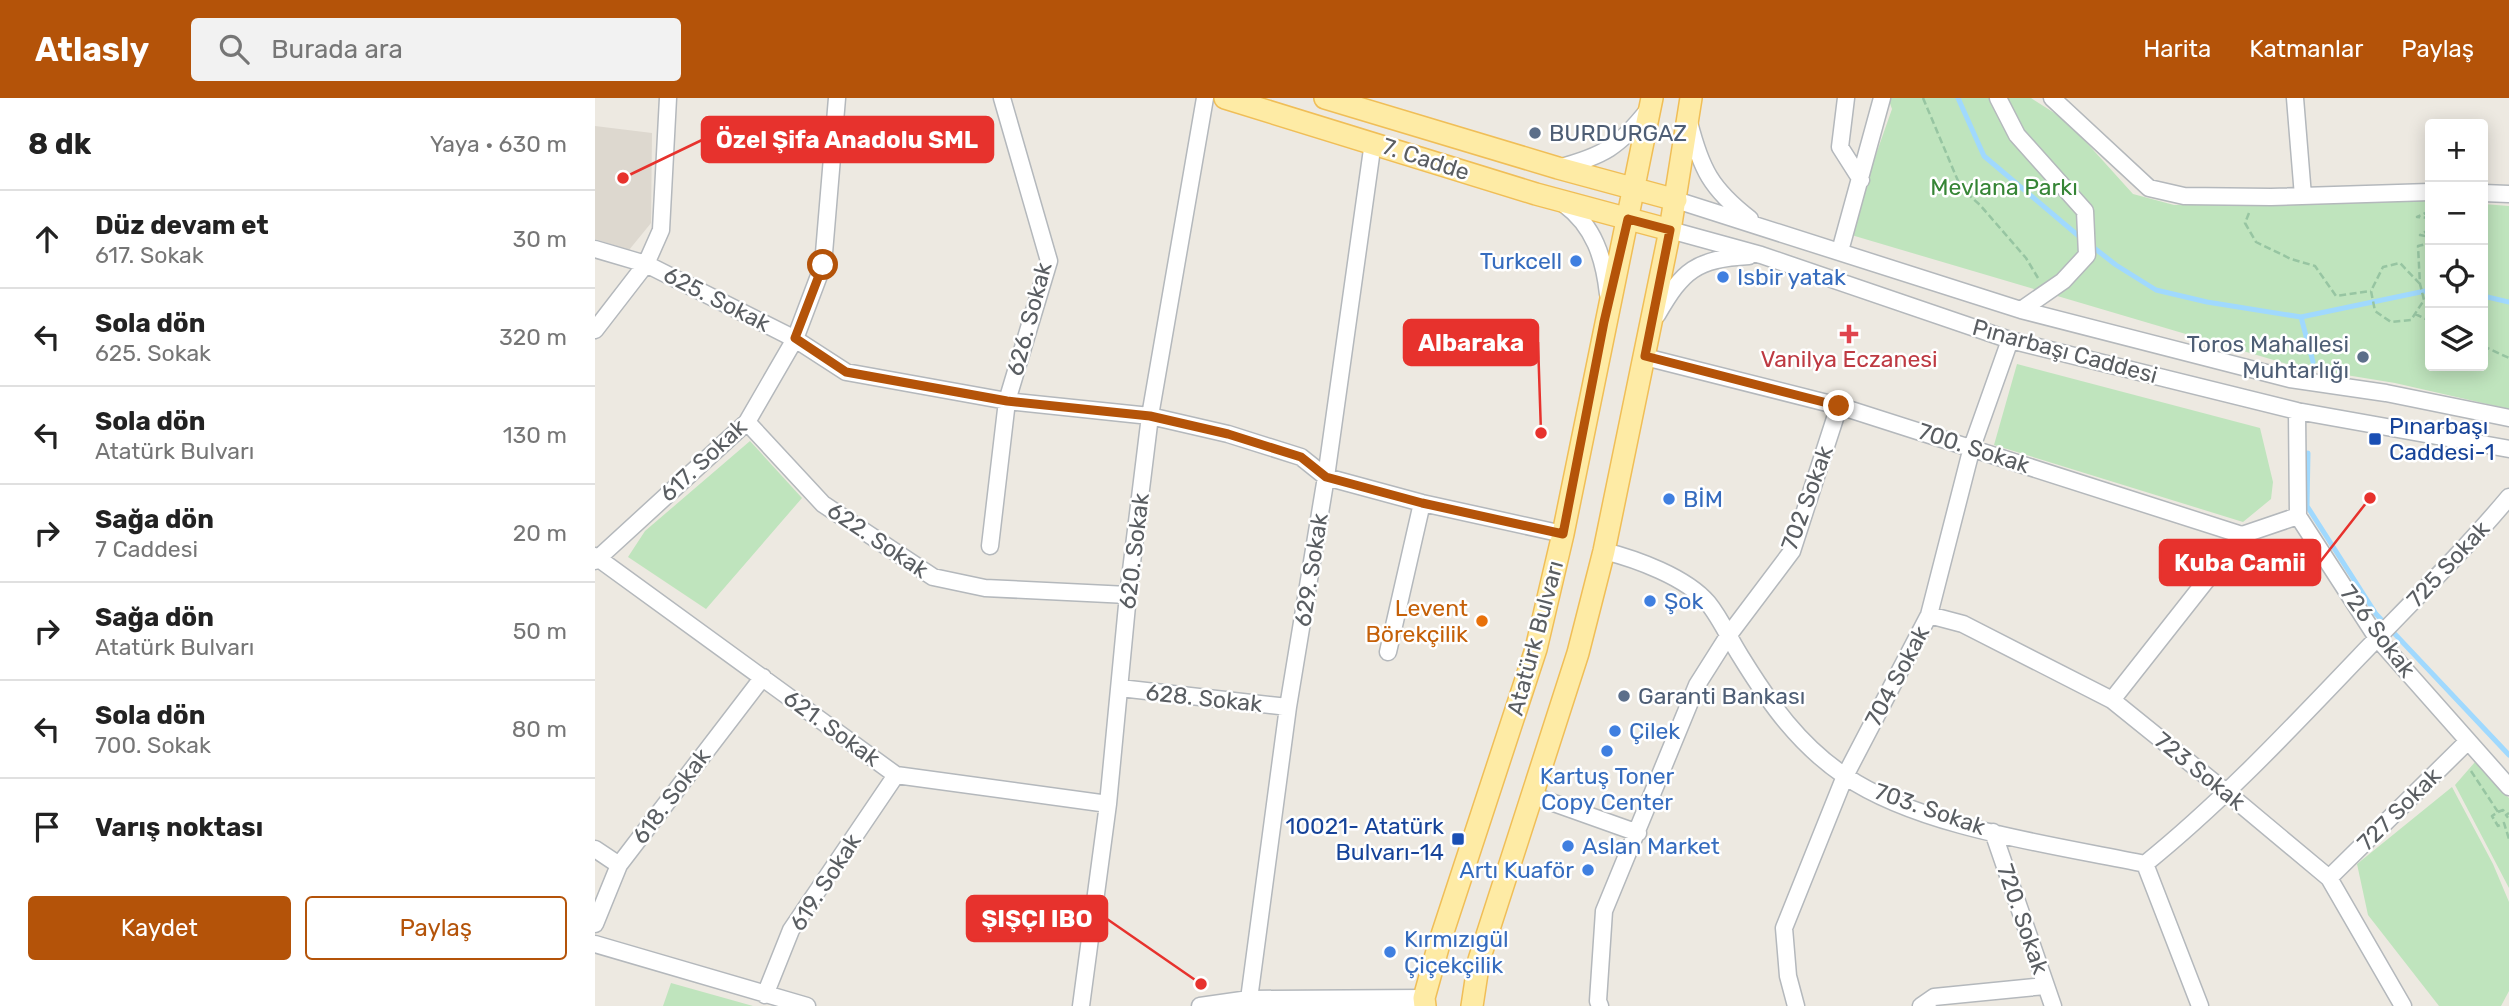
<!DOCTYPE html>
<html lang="tr">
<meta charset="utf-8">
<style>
:root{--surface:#fff;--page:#f2f2f2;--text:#222;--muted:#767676;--line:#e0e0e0;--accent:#b45309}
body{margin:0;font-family:Rubik,sans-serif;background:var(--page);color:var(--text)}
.controls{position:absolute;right:21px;top:21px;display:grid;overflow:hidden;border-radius:7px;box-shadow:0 4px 18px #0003}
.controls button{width:63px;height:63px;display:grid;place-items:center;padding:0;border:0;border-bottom:2px solid var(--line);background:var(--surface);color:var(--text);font:35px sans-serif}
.stop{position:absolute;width:21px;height:21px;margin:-16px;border:5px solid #b45309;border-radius:50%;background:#fff}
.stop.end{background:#b45309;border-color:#fff;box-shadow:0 2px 7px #0008}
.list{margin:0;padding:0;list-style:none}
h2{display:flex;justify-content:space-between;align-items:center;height:91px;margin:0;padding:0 28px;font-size:30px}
h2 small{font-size:23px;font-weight:400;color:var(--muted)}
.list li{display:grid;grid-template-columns:46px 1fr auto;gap:21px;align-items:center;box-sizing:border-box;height:98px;padding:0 28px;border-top:2px solid var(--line)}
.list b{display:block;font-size:26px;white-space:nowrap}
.list p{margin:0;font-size:23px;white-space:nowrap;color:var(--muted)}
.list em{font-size:23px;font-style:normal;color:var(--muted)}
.actions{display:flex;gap:14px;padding:21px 28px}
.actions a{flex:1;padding:16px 0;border:2px solid var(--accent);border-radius:7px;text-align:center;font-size:24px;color:var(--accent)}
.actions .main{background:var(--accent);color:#fff}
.icon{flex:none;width:38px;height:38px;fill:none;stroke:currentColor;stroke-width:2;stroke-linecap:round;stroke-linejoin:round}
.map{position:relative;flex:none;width:1914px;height:908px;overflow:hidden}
header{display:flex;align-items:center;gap:42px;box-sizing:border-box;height:98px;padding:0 35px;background:var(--accent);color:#fff}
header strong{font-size:33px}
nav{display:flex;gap:38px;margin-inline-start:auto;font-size:24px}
.search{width:490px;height:63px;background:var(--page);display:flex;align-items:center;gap:18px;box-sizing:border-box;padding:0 24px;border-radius:7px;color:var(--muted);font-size:26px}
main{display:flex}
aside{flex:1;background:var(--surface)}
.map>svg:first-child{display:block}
.education{fill:#ddd8cf}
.green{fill:#bfe4bd}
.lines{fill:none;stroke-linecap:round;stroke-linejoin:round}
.stream{stroke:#a0d9fe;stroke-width:5}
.minor-casing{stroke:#b4b8bc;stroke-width:19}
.major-casing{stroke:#f0be57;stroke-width:24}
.path{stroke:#97c5a2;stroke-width:2.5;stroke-dasharray:7 3.5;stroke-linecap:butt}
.minor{stroke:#fff;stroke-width:16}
.major{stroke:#feeba5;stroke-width:21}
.route{stroke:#b45309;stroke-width:9}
.service-dot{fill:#5c6f8a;stroke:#fff;stroke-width:2.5}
.shop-dot{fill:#3f7fe0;stroke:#fff;stroke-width:2.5}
.health-dot{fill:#e0444e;stroke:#fff;stroke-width:2.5}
.transit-dot{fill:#1a4fb4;stroke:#fff;stroke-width:2.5}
.food-dot{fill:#e8710a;stroke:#fff;stroke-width:2.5}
.labels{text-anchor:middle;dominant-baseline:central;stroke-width:5;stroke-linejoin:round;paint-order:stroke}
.service-label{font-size:23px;fill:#4e5e75;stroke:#fff;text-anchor:start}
.street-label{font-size:23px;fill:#5a5e62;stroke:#fff}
.park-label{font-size:23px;fill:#368536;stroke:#fff}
.shop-label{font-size:23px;fill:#366cbe;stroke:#fff;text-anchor:start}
.health-label{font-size:23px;fill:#be3a42;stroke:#fff}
.transit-label{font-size:23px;fill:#164399;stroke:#fff;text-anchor:start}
.food-label{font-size:23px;fill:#c56008;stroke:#fff;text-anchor:end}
.leader{fill:none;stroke:#e7322d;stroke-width:2.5}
.callout-dot{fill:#e7322d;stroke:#fff;stroke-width:2.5}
.callout{fill:#e7322d;stroke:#e7322d;stroke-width:2.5}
.callout-label{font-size:24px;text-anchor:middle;font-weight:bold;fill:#fff}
</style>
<header>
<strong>Atlasly</strong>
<div class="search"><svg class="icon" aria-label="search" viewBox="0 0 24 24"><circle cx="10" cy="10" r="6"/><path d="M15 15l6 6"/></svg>Burada ara</div>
<nav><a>Harita</a><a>Katmanlar</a><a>Paylaş</a></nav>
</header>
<main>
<aside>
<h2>8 dk<small>Yaya · 630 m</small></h2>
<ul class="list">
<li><svg class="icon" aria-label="ahead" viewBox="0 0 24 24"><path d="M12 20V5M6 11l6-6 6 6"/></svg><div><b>Düz devam et</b><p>617. Sokak</p></div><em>30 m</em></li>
<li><svg class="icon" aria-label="left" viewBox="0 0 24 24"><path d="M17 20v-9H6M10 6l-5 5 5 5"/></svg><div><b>Sola dön</b><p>625. Sokak</p></div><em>320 m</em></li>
<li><svg class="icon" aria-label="left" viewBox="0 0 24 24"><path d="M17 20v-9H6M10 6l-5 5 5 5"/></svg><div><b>Sola dön</b><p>Atatürk Bulvarı</p></div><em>130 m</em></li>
<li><svg class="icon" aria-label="right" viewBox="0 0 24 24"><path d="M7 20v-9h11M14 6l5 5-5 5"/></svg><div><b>Sağa dön</b><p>7 Caddesi</p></div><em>20 m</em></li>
<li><svg class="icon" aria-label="right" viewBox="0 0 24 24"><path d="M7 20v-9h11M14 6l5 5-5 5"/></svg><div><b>Sağa dön</b><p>Atatürk Bulvarı</p></div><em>50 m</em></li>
<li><svg class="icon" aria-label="left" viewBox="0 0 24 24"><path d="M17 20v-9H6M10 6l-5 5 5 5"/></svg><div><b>Sola dön</b><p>700. Sokak</p></div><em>80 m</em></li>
<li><svg class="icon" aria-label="arrive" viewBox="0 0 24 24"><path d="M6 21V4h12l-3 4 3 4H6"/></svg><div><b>Varış noktası</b></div></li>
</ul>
<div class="actions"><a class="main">Kaydet</a><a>Paylaş</a></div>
</aside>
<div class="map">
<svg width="1914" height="908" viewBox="0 0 1914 908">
<rect width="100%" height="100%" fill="#ede9e1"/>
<path class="education" d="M0,28L57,35L56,125L34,152L0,141Z"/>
<path class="green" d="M1293,0H1436L1472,23L1538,96L1579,107L1808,101L1835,103V268H1888V106L1914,108V311L1800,285L1702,269L1253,136L1297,11Z
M1422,266L1665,330L1678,384L1676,401L1648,424L1399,347Z
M155,343L207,400L111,511L33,459L50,433Z
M1880,664L1914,700V790L1860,687Z
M1857,689L1898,766L1914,804V893L1906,908H1844L1773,817L1762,766Z
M76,885L158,908H68Z"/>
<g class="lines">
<path class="stream" d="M1363,0L1389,58L1486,140
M1494,146L1521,167L1561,192L1612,204L1706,219L1835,192
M1888,198L1914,204
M1706,219L1718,264
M1713,355L1712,408L1781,516L1914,657"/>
<g class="minor-casing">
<path id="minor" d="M1251,0L1245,49L1266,82
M1403,0L1422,37L1490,113L1492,157L1468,183L1426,212
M1457,0L1554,90L1589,98L1676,99L1835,94
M1700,0L1708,98
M1094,24C1106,71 1116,91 1155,121
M963,70C1008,58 1024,49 1053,12
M1888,95L1914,96
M1081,102L1426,212L1695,281L1791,295L1914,320
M969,106C999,128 1009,160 1013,196
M1075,132L1166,157L1415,242L1702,313L1914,351
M0,151L51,166L200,241L251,274L412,303L555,318L633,336L706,359L731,379L827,405L968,436
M1245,153L1287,0
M1062,217C1088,172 1101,161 1154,158
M0,232L51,166L66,132L73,0
M1050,259L1244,308L1647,437L1703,418
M1702,313L1703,418L1782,540L1914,689
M152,324L228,406L338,479L390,490L533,497
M395,448L412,303L454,163L407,0
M1009,453C1041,461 1091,479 1113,505C1126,521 1135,542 1146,559C1175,606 1204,647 1250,678C1326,730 1460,747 1550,766
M0,458L301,677L513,706
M0,463L152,324L200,241L228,167L242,0
M1334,517L1368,526L1517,602L1631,694L1734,780L1808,908
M793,554L827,405
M525,590L693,609
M1517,602L1647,437
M939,698L1043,735
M1398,734L1458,908
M0,751L24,767
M1550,766C1628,703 1696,630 1764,559C1815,506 1867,455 1914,399
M1550,766L1605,908
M1734,780L1873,643
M0,826L24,767L168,579
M0,846L212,908
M170,897L196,832L301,677
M654,901L693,609L731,379L778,44
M486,908L513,706L533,497L555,318L610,0
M605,908L654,901L829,900
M1005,908L1003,903L1009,813L1102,587L1133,538L1197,453L1244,308
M1201,908L1193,878L1189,830L1250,678L1334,517L1377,349L1415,242
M1326,908L1339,899L1450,888"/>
</g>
<g class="major-casing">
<path id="major" d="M630,0L941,96L1075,132
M730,0L963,70L1081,102
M830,908L829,900L844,846L941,551L968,436L1057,0
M877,908L884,862L983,555L1009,453L1075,132L1096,0"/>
</g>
<path class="path" d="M1328,0L1366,90L1385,107L1431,160L1443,180
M1835,113L1822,119L1835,120
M1654,115L1650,125L1661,144L1696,161L1720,168L1741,198L1776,193
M1835,131L1825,137L1835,139
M1825,186L1805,165L1788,169L1776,193L1780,213L1796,224L1816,222L1829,202L1825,186L1823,148L1835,145
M1820,216L1835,223
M1888,248L1914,260
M1876,673L1903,714L1897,718L1903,728L1909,725L1914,741
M1903,714L1908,712L1911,717
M1914,715L1911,717L1914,721"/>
<use href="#minor" class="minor"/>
<use href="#major" class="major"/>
</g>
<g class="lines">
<path class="route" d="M228,167L200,240L251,274L412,303L555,318L633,336L706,359L731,379L827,405L968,436L1009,224L1033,121L1075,132L1050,258L1244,308"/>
</g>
<g class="service-dot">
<circle cx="940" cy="35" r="7"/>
<circle cx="1768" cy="259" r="7"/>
<circle cx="1029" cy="598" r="7"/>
</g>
<g class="shop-dot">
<circle cx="981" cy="163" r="7"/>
<circle cx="1128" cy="179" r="7"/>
<circle cx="1074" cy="401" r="7"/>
<circle cx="1055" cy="503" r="7"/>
<circle cx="1020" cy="633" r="7"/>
<circle cx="1012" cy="653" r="7"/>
<circle cx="973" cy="748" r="7"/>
<circle cx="993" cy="772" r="7"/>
<circle cx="795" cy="854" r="7"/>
</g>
<path class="health-dot" d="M1250.5 225.5h7v7h7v7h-7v7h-7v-7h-7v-7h7z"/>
<g class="transit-dot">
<rect x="1773" y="334" width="14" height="14" rx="3.5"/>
<rect x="856" y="734" width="14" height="14" rx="3.5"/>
</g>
<circle class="food-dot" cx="887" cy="523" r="7"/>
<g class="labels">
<g class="service-label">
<text x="954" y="35">BURDURGAZ</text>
<text x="1754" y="246" text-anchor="end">Toros Mahallesi<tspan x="1754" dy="26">Muhtarlığı</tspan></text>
<text x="1043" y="598">Garanti Bankası</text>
</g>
<g class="street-label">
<text transform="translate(831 61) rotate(18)">7. Cadde</text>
<text transform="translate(122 201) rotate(27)">625. Sokak</text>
<text transform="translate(434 221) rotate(-75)">626. Sokak</text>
<text transform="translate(1470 253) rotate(15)">Pınarbaşı Caddesi</text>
<text transform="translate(1379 350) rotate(18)">700. Sokak</text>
<text transform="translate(108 362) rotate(-43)">617. Sokak</text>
<text transform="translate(1212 400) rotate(-70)">702 Sokak</text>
<text transform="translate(283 442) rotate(34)">622. Sokak</text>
<text transform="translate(539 453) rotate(-83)">620. Sokak</text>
<text transform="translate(1853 466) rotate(-47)">725 Sokak</text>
<text transform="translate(716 472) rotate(-81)">629. Sokak</text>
<text transform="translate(1783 533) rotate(53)">726 Sokak</text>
<text transform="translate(940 540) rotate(-75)">Atatürk Bulvarı</text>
<text transform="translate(1302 578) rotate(-62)">704 Sokak</text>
<text transform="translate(609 600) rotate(6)">628. Sokak</text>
<text transform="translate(237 630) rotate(36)">621. Sokak</text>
<text transform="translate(1605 673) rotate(39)">723 Sokak</text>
<text transform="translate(76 698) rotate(-53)">618. Sokak</text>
<text transform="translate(1335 711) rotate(19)">703. Sokak</text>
<text transform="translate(1804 711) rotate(-45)">727 Sokak</text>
<text transform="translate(230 784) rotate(-57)">619. Sokak</text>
<text transform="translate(1428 821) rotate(71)">720. Sokak</text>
</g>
<g class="park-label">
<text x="1409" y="89">Mevlana Parkı</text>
</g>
<g class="shop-label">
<text x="967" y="163" text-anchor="end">Turkcell</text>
<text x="1142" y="179">Isbir yatak</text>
<text x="1088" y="401">BİM</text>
<text x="1069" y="503">Şok</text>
<text x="1034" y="633">Çilek</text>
<text x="1012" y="678" text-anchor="middle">Kartuş Toner<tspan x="1012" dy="26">Copy Center</tspan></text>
<text x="987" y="748">Aslan Market</text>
<text x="979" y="772" text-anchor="end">Artı Kuaför</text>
<text x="809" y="841">Kırmızıgül<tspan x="809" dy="26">Çiçekçilik</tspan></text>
</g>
<g class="health-label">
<text x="1254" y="261">Vanilya Eczanesi</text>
</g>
<g class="transit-label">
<text x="1794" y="328">Pınarbaşı<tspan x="1794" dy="26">Caddesi-1</tspan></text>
<text x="849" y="728" text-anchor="end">10021- Atatürk<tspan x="849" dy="26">Bulvarı-14</tspan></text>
</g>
<g class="food-label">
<text x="873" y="510">Levent<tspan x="873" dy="26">Börekçilik</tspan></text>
</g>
</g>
<path class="leader" d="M28 80L107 42M946 335L943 244M1775 400L1725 464M606 886L512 821"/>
<g class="callout-dot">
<circle cx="28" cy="80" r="7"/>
<circle cx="946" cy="335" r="7"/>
<circle cx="1775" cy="400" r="7"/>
<circle cx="606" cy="886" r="7"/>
</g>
<g class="callout">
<rect x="107" y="19" width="291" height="45" rx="7"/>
<rect x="809" y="222" width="134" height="45" rx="7"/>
<rect x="1565" y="442" width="160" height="45" rx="7"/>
<rect x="372" y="798" width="140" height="45" rx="7"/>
</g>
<g class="callout-label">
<text x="252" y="50">Özel Şifa Anadolu SML</text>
<text x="876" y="253">Albaraka</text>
<text x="1645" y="473">Kuba Camii</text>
<text x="442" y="829">ŞIŞÇI IBO</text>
</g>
</svg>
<div class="controls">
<button>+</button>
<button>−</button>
<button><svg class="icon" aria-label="locate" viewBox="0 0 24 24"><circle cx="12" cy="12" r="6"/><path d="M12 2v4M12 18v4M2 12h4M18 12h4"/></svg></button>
<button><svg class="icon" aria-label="layers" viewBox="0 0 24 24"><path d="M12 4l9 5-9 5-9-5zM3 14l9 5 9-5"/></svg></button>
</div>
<div class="stop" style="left:228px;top:167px"></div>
<div class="stop end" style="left:1244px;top:308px"></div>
</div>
</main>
